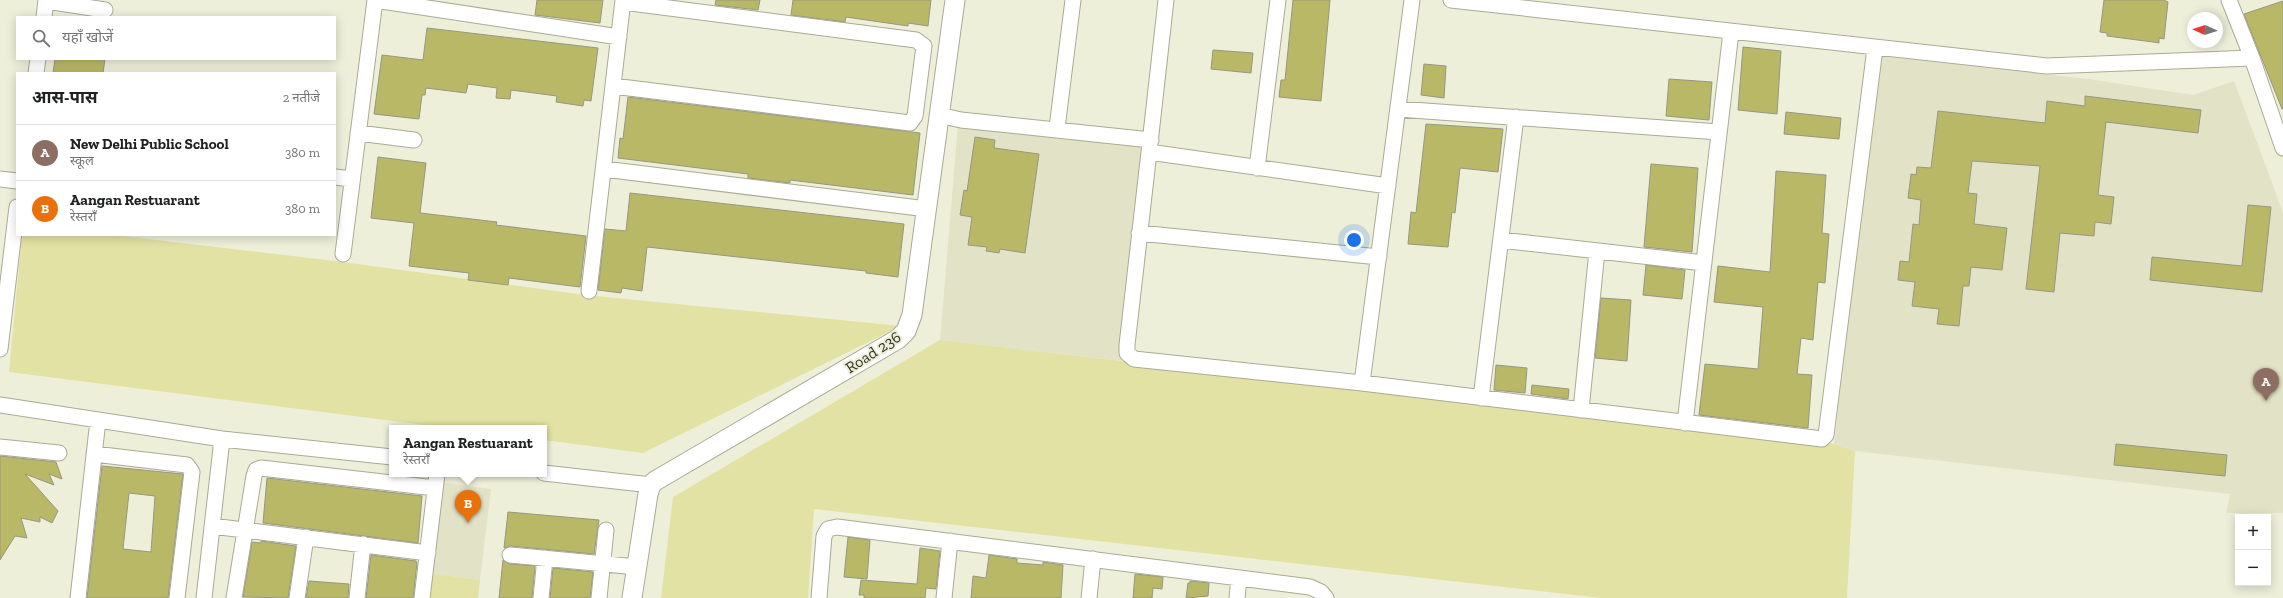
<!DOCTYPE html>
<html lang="hi">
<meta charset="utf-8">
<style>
:root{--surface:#fff;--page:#f6f6f6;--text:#202124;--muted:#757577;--line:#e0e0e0;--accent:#0b8043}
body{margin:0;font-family:"Zilla Slab","Noto Sans Devanagari",serif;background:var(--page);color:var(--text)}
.controls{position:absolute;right:12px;bottom:12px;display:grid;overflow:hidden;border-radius:0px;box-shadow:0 2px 10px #0003}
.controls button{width:36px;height:36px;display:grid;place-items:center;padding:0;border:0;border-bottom:1px solid var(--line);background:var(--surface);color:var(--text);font:20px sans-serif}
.compass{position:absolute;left:2187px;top:12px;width:36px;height:36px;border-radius:50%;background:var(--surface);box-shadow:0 2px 10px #0003;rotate:273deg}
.you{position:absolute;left:1354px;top:240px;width:14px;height:14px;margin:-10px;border:3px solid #fff;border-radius:50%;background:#1a73e8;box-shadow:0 0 0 6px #1a73e833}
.badge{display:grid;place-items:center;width:26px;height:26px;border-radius:50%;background:var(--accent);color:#fff;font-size:13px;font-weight:700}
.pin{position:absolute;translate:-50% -33px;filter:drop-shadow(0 1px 2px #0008)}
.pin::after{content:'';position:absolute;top:21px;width:14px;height:12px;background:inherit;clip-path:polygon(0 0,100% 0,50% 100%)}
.popup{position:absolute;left:389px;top:425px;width:158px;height:52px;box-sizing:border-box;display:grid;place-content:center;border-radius:0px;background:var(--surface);filter:drop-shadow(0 1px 3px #0005);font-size:13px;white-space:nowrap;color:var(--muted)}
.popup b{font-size:15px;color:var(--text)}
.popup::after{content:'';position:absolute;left:50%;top:100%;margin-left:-8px;border:8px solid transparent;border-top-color:var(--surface)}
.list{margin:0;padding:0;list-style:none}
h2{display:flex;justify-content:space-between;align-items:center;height:52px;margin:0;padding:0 16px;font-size:17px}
h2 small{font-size:13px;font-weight:400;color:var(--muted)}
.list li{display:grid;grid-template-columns:26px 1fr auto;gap:12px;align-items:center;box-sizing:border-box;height:56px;padding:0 16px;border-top:1px solid var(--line)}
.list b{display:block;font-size:15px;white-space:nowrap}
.list p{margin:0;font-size:13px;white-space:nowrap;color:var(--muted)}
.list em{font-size:13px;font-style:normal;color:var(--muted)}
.icon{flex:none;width:22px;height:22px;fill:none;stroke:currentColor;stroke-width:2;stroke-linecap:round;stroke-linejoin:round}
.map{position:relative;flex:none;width:2283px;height:598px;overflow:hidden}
.search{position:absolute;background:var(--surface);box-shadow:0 2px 10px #0003;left:16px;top:16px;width:320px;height:44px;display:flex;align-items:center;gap:10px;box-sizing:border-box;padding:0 14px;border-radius:0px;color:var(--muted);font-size:15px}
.panel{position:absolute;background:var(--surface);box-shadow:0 2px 10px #0003;left:16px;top:72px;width:320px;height:164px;border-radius:0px}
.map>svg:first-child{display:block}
.built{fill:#e2e3c6}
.green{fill:#e2e2a4}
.building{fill:#b9b866;stroke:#969783;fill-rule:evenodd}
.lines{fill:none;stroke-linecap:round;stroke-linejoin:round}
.minor-casing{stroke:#aaaa96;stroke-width:17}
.tertiary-casing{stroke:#aaaa96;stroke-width:21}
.minor{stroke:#fff;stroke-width:15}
.tertiary{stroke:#fff;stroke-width:19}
.labels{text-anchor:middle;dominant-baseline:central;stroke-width:4;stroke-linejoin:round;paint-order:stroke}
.street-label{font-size:16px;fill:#34342c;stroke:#eeefd9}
</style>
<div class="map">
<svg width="2283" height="598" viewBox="0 0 2283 598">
<rect width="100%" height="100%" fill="#eeefd9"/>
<path class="built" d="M1880,56L2089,79L2193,95L2234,81L2283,212V513H2226L2230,494L1855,451L1834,444Z
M958,124L1147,143L1123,361L940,340Z
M439,482L491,489L480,580L429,573Z"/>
<path class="green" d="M22,235H114L335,261L585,295L901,326L643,453L544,440V428H448L9,372Z
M940,340L1834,444L1855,451L1847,598H1601L814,509L808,598H661L673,497Z
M429,573L480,580L478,598H426Z"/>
<path class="building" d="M537,0H603L600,23L535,15Z
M716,0H760L758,10L715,5Z
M793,0H931L928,26L908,23V26L846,17L845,22L791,15Z
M1293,0H1330L1321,101L1279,97L1281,80H1285Z
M2104,0H2164L2168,2L2164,39L2159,38V43L2153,42L2107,36V33L2100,32Z
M2283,1V109H2282L2244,14Z
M427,28L598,48L591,101L584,100L583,106L556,102L557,96L511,90L510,99L496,98L497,88L468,84L466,93L426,88L425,95H422L419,119L374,114L382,55L423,60Z
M1743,47L1781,51L1777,114L1738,110Z
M1213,50L1253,53L1251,73L1211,69Z
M55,59H105L103,73H53Z
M1424,64L1446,66L1444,98L1421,95Z
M1669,79L1712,82L1709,120L1666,116Z
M2085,96L2201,110L2198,133L2106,122L2098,195L2114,197L2111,224L2095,222L2094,236L2060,233L2054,292L2026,289L2040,166L1972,161L1968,193L1977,194L1974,224L2007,228L2002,270L1971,267L1969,286H1963L1959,326L1937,324L1939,309L1912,306L1915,282L1898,280L1900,261L1909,262L1913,224L1919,225L1921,200L1908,198L1911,174L1916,175L1917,167L1931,168L1938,111L2045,123L2047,101L2085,106Z
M628,97L920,133L913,195L790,180V183L748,178V174L618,158L620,138L623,139Z
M1786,112L1841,118L1839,139L1784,134Z
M1426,124L1503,129L1498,172L1460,168L1455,213L1452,212L1448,247L1408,244L1411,212L1416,213Z
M975,137L995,140L994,148L1039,154L1025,253L1000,249L999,253L986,251L987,247L968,245L972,217L960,215L964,190L967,191Z
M378,157L426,163L420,213L497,222L496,225L586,236L580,287L509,278L508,285L468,280L469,273L409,266L414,223L371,218Z
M1651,164L1698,168L1692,252L1644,247Z
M1776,171L1826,175L1822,233L1829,234L1825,283L1818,282L1813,340L1801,338L1797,374L1812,375L1808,428L1699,415L1705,364L1758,369L1763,307L1714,302L1718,266L1770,272Z
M630,193L904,224L898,277L866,273V271L647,247L642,291L622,288L621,293L598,290L605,229L626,231Z
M2248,205L2271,207L2262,292L2150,280L2152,257L2242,266Z
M1646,265L1685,270L1682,299L1643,295Z
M1601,298L1631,300L1627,361L1595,358Z
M1496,365L1527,368L1525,393L1494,390Z
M1532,385L1569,389L1568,399L1531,394Z
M2116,444L2227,455L2225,476L2114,465Z
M0,456L56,462L62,479L49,474L54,485L25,474L58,511L52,523L40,517V522L21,518L27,538L15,536L0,560Z
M102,466L183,474L168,598H87ZM129,493L155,496L151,552L123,549Z
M267,478L422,496L418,543L263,523Z
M508,512L599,520L594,554L511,546L504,548Z
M848,537L870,540L867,579L844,577Z
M261,541L296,546L288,598L243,597L252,542L261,543Z
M920,548L940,551L936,589L926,588L925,598H864V595H859L861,580L917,584Z
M371,555L416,561L417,563L413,598H366Z
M989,555L1017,559V563L1043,565V562L1063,565L1061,598H971L973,576L986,578Z
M503,560L509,564L535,566L532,598H499Z
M553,568L593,572L590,598H550Z
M1135,574L1163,577L1162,589L1153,588L1152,598H1133Z
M309,581L349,584L348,598H306Z
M1190,581L1209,583L1208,596L1186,598L1188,583H1190Z"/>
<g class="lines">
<g class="minor-casing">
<path id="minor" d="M375,0L619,37
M1166,0L1149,152L1388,186
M1451,0L2047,66L2252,58
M2229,0L2252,58L2283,148
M46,1L105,10
M44,17L46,0
M36,73L38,59
M613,86L910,123L915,116L924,46L916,40L623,2
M1398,109L1719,132
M939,115L961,120L1151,140
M1057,128L1073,0
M358,133L414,140
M1149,152L1127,345V353L1134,359L1362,383L1822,439L1826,435L1875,48
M1257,168L1278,0
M604,169L927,209
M335,177L352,179
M0,179L17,181
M1139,233L1379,257
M1501,240L1704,263
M343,254L375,0
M589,291L623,0
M0,349L17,207
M1362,383L1412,0
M1481,398L1516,117
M0,405L222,439L392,457
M1581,410L1597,251
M1685,423L1731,32
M0,447L59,453
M94,454L187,465L192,472L177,598
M544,473L651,485
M212,526L428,553
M510,555L637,567
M78,598L98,420
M204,598L222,439
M234,598L254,476L256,470L261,468L435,488
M297,598L306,537
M357,598L363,544
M422,598L437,474
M541,598L545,558
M599,598L606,530
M819,598L824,536L828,529L837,527L1310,587L1321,592L1326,598
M944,598L950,541
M1089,598L1093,559
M1237,598L1239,578"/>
</g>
<g class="tertiary-casing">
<path id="tertiary" d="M632,598L648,494L651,485L655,481L898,339L906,331L912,315L955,0"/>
</g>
<use href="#minor" class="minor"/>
<use href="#tertiary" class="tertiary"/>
</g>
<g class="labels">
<g class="street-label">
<text transform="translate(873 352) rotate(-33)">Road 236</text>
</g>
</g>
</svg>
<div class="controls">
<button>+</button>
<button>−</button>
</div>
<svg class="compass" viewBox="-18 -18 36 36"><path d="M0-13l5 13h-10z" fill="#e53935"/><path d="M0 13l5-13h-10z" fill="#757577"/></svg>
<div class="you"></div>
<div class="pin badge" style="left:2266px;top:401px;background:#8d6e63">A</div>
<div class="pin badge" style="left:468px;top:523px;background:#e8710a">B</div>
<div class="popup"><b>Aangan Restuarant</b>रेस्तराँ</div>
<div class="search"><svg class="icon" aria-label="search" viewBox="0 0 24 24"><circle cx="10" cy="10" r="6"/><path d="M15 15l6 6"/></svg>यहाँ खोजें</div>
<section class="panel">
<h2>आस-पास<small>2 नतीजे</small></h2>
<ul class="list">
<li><span class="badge" style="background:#8d6e63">A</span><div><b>New Delhi Public School</b><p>स्कूल</p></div><em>380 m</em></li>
<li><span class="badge" style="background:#e8710a">B</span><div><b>Aangan Restuarant</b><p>रेस्तराँ</p></div><em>380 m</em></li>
</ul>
</section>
</div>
